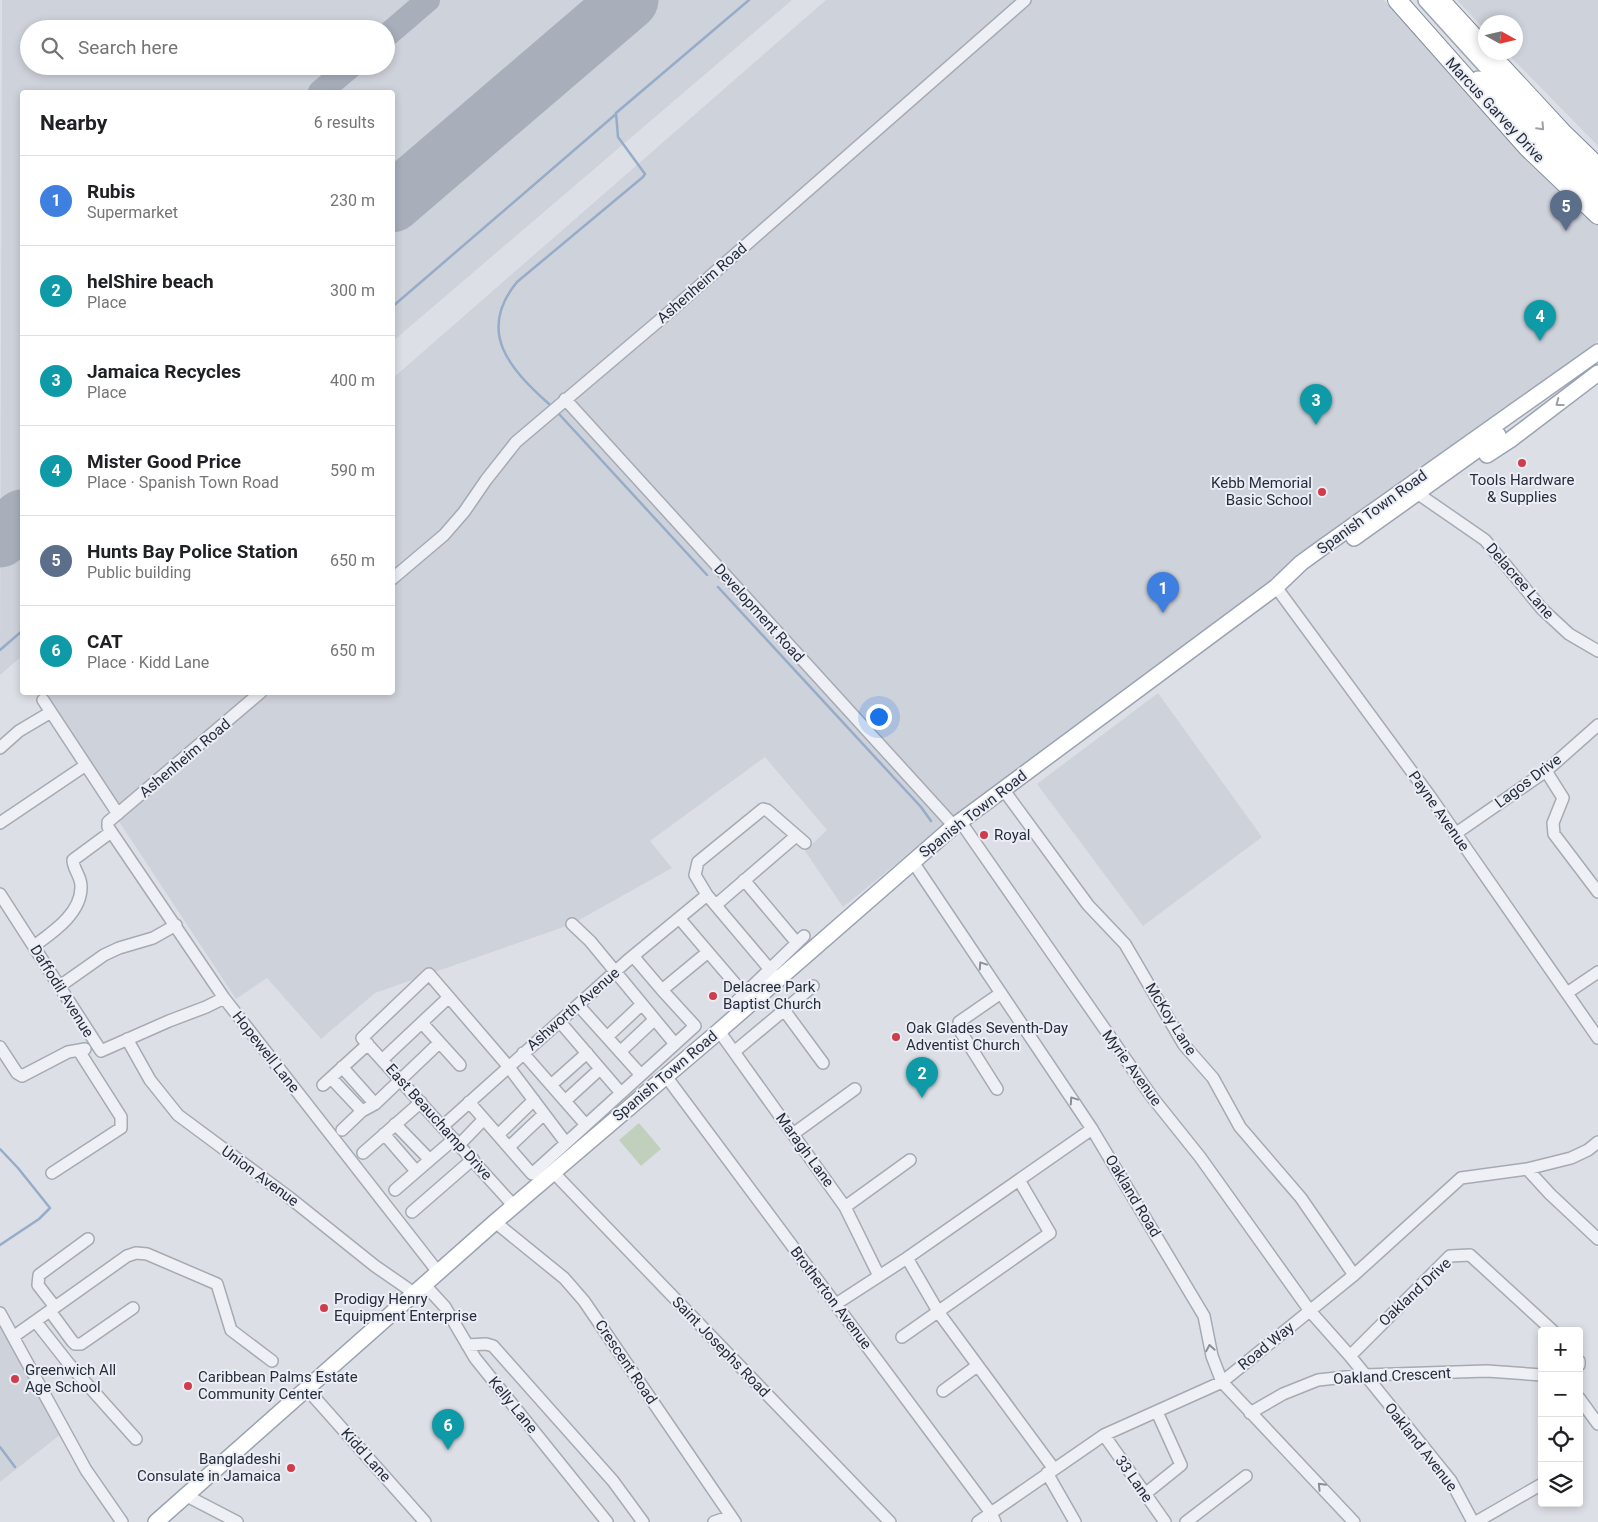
<!DOCTYPE html>
<meta charset="utf-8">
<style>
:root{--surface:#fff;--page:#f2f2f2;--text:#202124;--muted:#757577;--line:#e0e0e0;--accent:#ea580c}
body{margin:0;font-family:Roboto,sans-serif;background:var(--page);color:var(--text)}
.controls{position:absolute;right:15px;bottom:15px;display:grid;overflow:hidden;border-radius:5px;box-shadow:0 2px 8px #0003}
.controls button{width:45px;height:45px;display:grid;place-items:center;padding:0;border:0;border-bottom:1px solid var(--line);background:var(--surface);color:var(--text);font:25px sans-serif}
.compass{position:absolute;left:1478px;top:15px;width:45px;height:45px;border-radius:50%;background:var(--surface);box-shadow:0 2px 8px #0003;rotate:98deg}
.you{position:absolute;left:878px;top:716px;width:18px;height:18px;margin:-12px;border:4px solid #fff;border-radius:50%;background:#1a73e8;box-shadow:0 0 0 8px #1a73e833}
.badge{display:grid;place-items:center;width:32px;height:32px;border-radius:50%;background:var(--accent);color:#fff;font-size:16px;font-weight:700}
.pin{position:absolute;translate:-50% -41px;filter:drop-shadow(0 1px 2px #0008)}
.pin::after{content:'';position:absolute;top:26px;width:18px;height:15px;background:inherit;clip-path:polygon(0 0,100% 0,50% 100%)}
.list{margin:0;padding:0;list-style:none}
h2{display:flex;justify-content:space-between;align-items:center;height:65px;margin:0;padding:0 20px;font-size:21px}
h2 small{font-size:16px;font-weight:400;color:var(--muted)}
.list li{display:grid;grid-template-columns:32px 1fr auto;gap:15px;align-items:center;box-sizing:border-box;height:90px;padding:0 20px;border-top:1px solid var(--line)}
.list b{display:block;font-size:19px;white-space:nowrap}
.list p{margin:0;font-size:16px;white-space:nowrap;color:var(--muted)}
.list em{font-size:16px;font-style:normal;color:var(--muted)}
.icon{flex:none;width:28px;height:28px;fill:none;stroke:currentColor;stroke-width:2;stroke-linecap:round;stroke-linejoin:round}
.map{position:relative;flex:none;width:1598px;height:1522px;overflow:hidden}
.search{position:absolute;background:var(--surface);box-shadow:0 2px 8px #0003;left:20px;top:20px;width:375px;height:55px;display:flex;align-items:center;gap:12px;box-sizing:border-box;padding:0 18px;border-radius:28px;color:var(--muted);font-size:19px}
.panel{position:absolute;background:var(--surface);box-shadow:0 2px 8px #0003;left:20px;top:90px;width:375px;height:605px;border-radius:5px}
.map>svg:first-child{display:block}
.built{fill:#ced2db;fill-rule:evenodd}
.green{fill:#c1d0bd}
.lines{fill:none;stroke-linecap:round;stroke-linejoin:round}
.stream{stroke:#96acc8;stroke-width:2.5}
.taxiway{stroke:#a8afbb;stroke-width:24}
.runway{stroke:#a8afbb;stroke-width:59}
.minor-casing{stroke:#a5aab3;stroke-width:14}
.major-casing{stroke:#9ba3b2;stroke-width:18}
.highway-casing{stroke:#838c9d;stroke-width:20}
.minor{stroke:#eef0f5;stroke-width:11}
.major{stroke:#fff;stroke-width:15}
.highway{stroke:#fff;stroke-width:18}
.oneway{stroke:#9da0a8}
.oneway2{stroke:#8a8e99}
.poi-dot{fill:#cf3d4d;stroke:#ebeef4;stroke-width:2}
.labels{text-anchor:middle;dominant-baseline:central;stroke-width:4;stroke-linejoin:round;paint-order:stroke}
.street-label{font-size:15px;fill:#262d3d;stroke:#ebeef4}
.poi-label{font-size:15px;fill:#262d3d;stroke:#ebeef4;text-anchor:start}
</style>
<div class="map">
<svg width="1598" height="1522" viewBox="0 0 1598 1522">
<rect width="100%" height="100%" fill="#dce0e6"/>
<path class="built" d="M2,0H792L393,341L392,92H22V656L0,675ZM29,29H386V66H29Z
M826,0H1384L1523,154L1598,220V341L954,817L843,907L805,851L827,830L765,757L650,841L672,868L572,924L375,993L321,1039L267,978L236,999L118,820V810L43,693L392,692L393,378Z
M1457,0H1598V146L1507,53L1516,52V22H1486L1485,30Z
M1158,693L1262,837L1143,926L1037,784Z
M0,1325L61,1434L0,1482Z"/>
<path class="green" d="M639,1123L661,1149L641,1166L619,1140Z"/>
<g class="lines">
<path class="stream" d="M392,307L616,114
M549,404C510,369 476,332 517,282L643,177L645,174L618,137L616,113L749,0
M559,414L707,575
M718,587L921,807L931,821
M0,650L22,631
M0,1149L18,1168L50,1208L39,1219L0,1245
M0,1447L15,1467"/>
<path class="taxiway" d="M386,36L428,0
M320,92L351,66"/>
<path class="runway" d="M392,203L629,0
M0,538L22,519"/>
<g class="minor-casing">
<path id="minor" d="M565,399L954,826
M1417,493L1485,540L1542,609L1569,634L1598,651
M392,579L444,535L464,512L486,480L516,442L674,308L1025,0
M1276,587L1429,795L1598,1038
M261,692L108,822V827L224,998L438,1272
M43,700L118,814
M0,748L19,731L51,712
M1546,771L1563,798L1553,823L1554,834L1598,892
M1003,789L1088,905L1125,944L1184,1045L1213,1078L1240,1127L1301,1198L1354,1275
M960,821L1152,1097L1200,1157L1310,1311L1350,1356L1451,1481L1473,1522
M0,823L86,765
M1455,834L1546,771L1598,725
M913,862L1092,1129L1204,1316L1212,1356L1222,1382L1354,1522
M744,880L797,943
M0,894L101,1051L169,1021L206,1007L224,998
M717,904L796,836
M679,918L708,952
M572,924L590,941L675,1044
M34,946C53,932 82,913 81,886C81,876 73,869 73,860L111,832
M633,956L662,990
M778,979L707,895L695,875L698,862L763,809L767,810L805,843
M60,986L104,955L119,948L153,938L176,925
M1567,993L1598,972
M736,1002L804,936
M578,1005L641,1075
M784,1010L823,1063
M560,1022L621,1093
M422,1023L460,1065
M719,1031L845,1207L879,1276
M607,1037L641,1005
M127,1039L150,1080L178,1115L290,1198L375,1266L414,1293
M0,1047L17,1073L22,1076L68,1052L85,1049
M620,1052L654,1020
M734,1052L813,986
M523,1053L586,1125
M382,1060L449,997
M342,1067L375,1104
M665,1075L991,1513L995,1522
M331,1078L362,1111
M323,1085L368,1044
M551,1085L587,1053
M997,1089L959,1029V1022L1001,993
M565,1101L600,1069
M469,1102L532,1174L695,1026L662,990L708,952L744,994
M395,1124L430,1160
M443,1126L627,961L707,895
M342,1130L362,1111L375,1104L439,1043
M384,1134L416,1171
M793,1134L855,1089
M498,1135L534,1100
M459,1145L484,1119
M509,1147L544,1114
M363,1153L421,1102
M1527,1169L1550,1194L1598,1239
M553,1172L890,1522
M52,1173L121,1128V1117L79,1051
M395,1190L454,1139
M514,1206L362,1038L429,974L508,1066L566,1143
M845,1207L910,1160
M412,1212L473,1159
M495,1222L564,1278L584,1301L735,1522
M907,1258L939,1313L1054,1469
M424,1284L445,1307L475,1358L607,1522
M836,1304L907,1258L1092,1129
M55,1307L38,1285L39,1275L88,1239
M50,1311L72,1341L75,1344H81L133,1308
M0,1313L86,1470L122,1522
M36,1322L69,1364L136,1439
M13,1337L127,1256L136,1253L147,1254L217,1284L231,1330L272,1361
M902,1337L1050,1233L1019,1180
M467,1345L486,1344L493,1346L613,1481L643,1522
M1350,1356L1450,1256L1470,1255L1553,1331
M1579,1361V1365
M307,1389L425,1522
M943,1391L977,1366
M1579,1398L1598,1424
M1250,1413L1283,1394L1318,1380L1364,1375L1487,1371L1542,1375
M1104,1435L1165,1522
M1047,1473L1075,1522
M1145,1494L1181,1465L1157,1412
M187,1496L237,1522
M714,1522L731,1516
M978,1522L1104,1435L1222,1382L1354,1275L1461,1178L1527,1169L1571,1158L1588,1150L1598,1142
M1186,1522L1246,1476
M1476,1522L1542,1484"/>
</g>
<g class="major-casing">
<path id="major" d="M1426,0L1543,129L1598,183
M1478,79L1563,165L1598,197
M1487,455L1510,440L1598,373
M1354,538L1498,435
M156,1522L495,1222L719,1031L954,826L1276,587L1301,563L1323,547L1598,352"/>
</g>
<g class="highway-casing">
<path id="highway" d="M1397,0L1528,148L1598,215
M1440,0L1486,50
M1488,52L1564,134L1598,167"/>
</g>
<use href="#minor" class="minor"/>
<use href="#major" class="major"/>
<use href="#highway" class="highway"/>
</g>
<defs><path id="oneway-chevron" d="M-2-3.5L2.5 0L-2 3.5" fill="none" stroke-width="1.6" stroke-linecap="round" stroke-linejoin="round" transform="scale(1.25)"/></defs>
<g class="oneway">
<use href="#oneway-chevron" transform="translate(1541 127) rotate(47)"/>
<use href="#oneway-chevron" transform="translate(1559 403) rotate(143)"/>
</g>
<g class="oneway2">
<use href="#oneway-chevron" transform="translate(982 965) rotate(-124)"/>
<use href="#oneway-chevron" transform="translate(1073 1100) rotate(-124)"/>
<use href="#oneway-chevron" transform="translate(1210 1348) rotate(-100)"/>
<use href="#oneway-chevron" transform="translate(1321 1486) rotate(-134)"/>
</g>
<g class="poi-dot">
<circle cx="1522" cy="463" r="5"/>
<circle cx="1322" cy="492" r="5"/>
<circle cx="984" cy="835" r="5"/>
<circle cx="713" cy="996" r="5"/>
<circle cx="896" cy="1037" r="5"/>
<circle cx="324" cy="1308" r="5"/>
<circle cx="15" cy="1379" r="5"/>
<circle cx="188" cy="1386" r="5"/>
<circle cx="291" cy="1468" r="5"/>
</g>
<g class="labels">
<g class="street-label">
<text transform="translate(1495 110) rotate(47)">Marcus Garvey Drive</text>
<text transform="translate(702 283) rotate(-41)">Ashenheim Road</text>
<text transform="translate(1372 512) rotate(-36)">Spanish Town Road</text>
<text transform="translate(1520 581) rotate(49)">Delacree Lane</text>
<text transform="translate(759 613) rotate(48)">Development Road</text>
<text transform="translate(185 758) rotate(-40)">Ashenheim Road</text>
<text transform="translate(1528 781) rotate(-37)">Lagos Drive</text>
<text transform="translate(1439 811) rotate(55)">Payne Avenue</text>
<text transform="translate(973 814) rotate(-38)">Spanish Town Road</text>
<text transform="translate(62 991) rotate(58)">Daffodil Avenue</text>
<text transform="translate(573 1009) rotate(-41)">Ashworth Avenue</text>
<text transform="translate(1171 1019) rotate(58)">McKoy Lane</text>
<text transform="translate(266 1052) rotate(52)">Hopewell Lane</text>
<text transform="translate(1132 1068) rotate(54)">Myrie Avenue</text>
<text transform="translate(665 1076) rotate(-40)">Spanish Town Road</text>
<text transform="translate(439 1122) rotate(48)">East Beauchamp Drive</text>
<text transform="translate(805 1150) rotate(54)">Maragh Lane</text>
<text transform="translate(260 1176) rotate(36)">Union Avenue</text>
<text transform="translate(1133 1196) rotate(59)">Oakland Road</text>
<text transform="translate(1415 1292) rotate(-43)">Oakland Drive</text>
<text transform="translate(831 1298) rotate(53)">Brotherton Avenue</text>
<text transform="translate(1266 1346) rotate(-39)">Road Way</text>
<text transform="translate(721 1347) rotate(46)">Saint Josephs Road</text>
<text transform="translate(626 1362) rotate(56)">Crescent Road</text>
<text transform="translate(1392 1376) rotate(-3)">Oakland Crescent</text>
<text transform="translate(513 1405) rotate(51)">Kelly Lane</text>
<text transform="translate(1421 1447) rotate(52)">Oakland Avenue</text>
<text transform="translate(366 1455) rotate(48)">Kidd Lane</text>
<text transform="translate(1134 1479) rotate(55)">33 Lane</text>
</g>
<g class="poi-label">
<text x="1522" y="480" text-anchor="middle">Tools Hardware<tspan x="1522" dy="17">&amp; Supplies</tspan></text>
<text x="1312" y="483" text-anchor="end">Kebb Memorial<tspan x="1312" dy="17">Basic School</tspan></text>
<text x="994" y="835">Royal</text>
<text x="723" y="987">Delacree Park<tspan x="723" dy="17">Baptist Church</tspan></text>
<text x="906" y="1028">Oak Glades Seventh-Day<tspan x="906" dy="17">Adventist Church</tspan></text>
<text x="334" y="1299">Prodigy Henry<tspan x="334" dy="17">Equipment Enterprise</tspan></text>
<text x="25" y="1370">Greenwich All<tspan x="25" dy="17">Age School</tspan></text>
<text x="198" y="1377">Caribbean Palms Estate<tspan x="198" dy="17">Community Center</tspan></text>
<text x="281" y="1459" text-anchor="end">Bangladeshi<tspan x="281" dy="17">Consulate in Jamaica</tspan></text>
</g>
</g>
</svg>
<div class="controls">
<button>+</button>
<button>−</button>
<button><svg class="icon" aria-label="locate" viewBox="0 0 24 24"><circle cx="12" cy="12" r="6"/><path d="M12 2v4M12 18v4M2 12h4M18 12h4"/></svg></button>
<button><svg class="icon" aria-label="layers" viewBox="0 0 24 24"><path d="M12 4l9 5-9 5-9-5zM3 14l9 5 9-5"/></svg></button>
</div>
<svg class="compass" viewBox="-18 -18 36 36"><path d="M0-13l5 13h-10z" fill="#e53935"/><path d="M0 13l5-13h-10z" fill="#757577"/></svg>
<div class="you"></div>
<div class="pin badge" style="left:1163px;top:613px;background:#3f7fe0">1</div>
<div class="pin badge" style="left:922px;top:1098px;background:#0f9aa8">2</div>
<div class="pin badge" style="left:1316px;top:425px;background:#0f9aa8">3</div>
<div class="pin badge" style="left:1540px;top:341px;background:#0f9aa8">4</div>
<div class="pin badge" style="left:1566px;top:231px;background:#5c6f8a">5</div>
<div class="pin badge" style="left:448px;top:1450px;background:#0f9aa8">6</div>
<div class="search"><svg class="icon" aria-label="search" viewBox="0 0 24 24"><circle cx="10" cy="10" r="6"/><path d="M15 15l6 6"/></svg>Search here</div>
<section class="panel">
<h2>Nearby<small>6 results</small></h2>
<ul class="list">
<li><span class="badge" style="background:#3f7fe0">1</span><div><b>Rubis</b><p>Supermarket</p></div><em>230 m</em></li>
<li><span class="badge" style="background:#0f9aa8">2</span><div><b>helShire beach</b><p>Place</p></div><em>300 m</em></li>
<li><span class="badge" style="background:#0f9aa8">3</span><div><b>Jamaica Recycles</b><p>Place</p></div><em>400 m</em></li>
<li><span class="badge" style="background:#0f9aa8">4</span><div><b>Mister Good Price</b><p>Place · Spanish Town Road</p></div><em>590 m</em></li>
<li><span class="badge" style="background:#5c6f8a">5</span><div><b>Hunts Bay Police Station</b><p>Public building</p></div><em>650 m</em></li>
<li><span class="badge" style="background:#0f9aa8">6</span><div><b>CAT</b><p>Place · Kidd Lane</p></div><em>650 m</em></li>
</ul>
</section>
</div>
